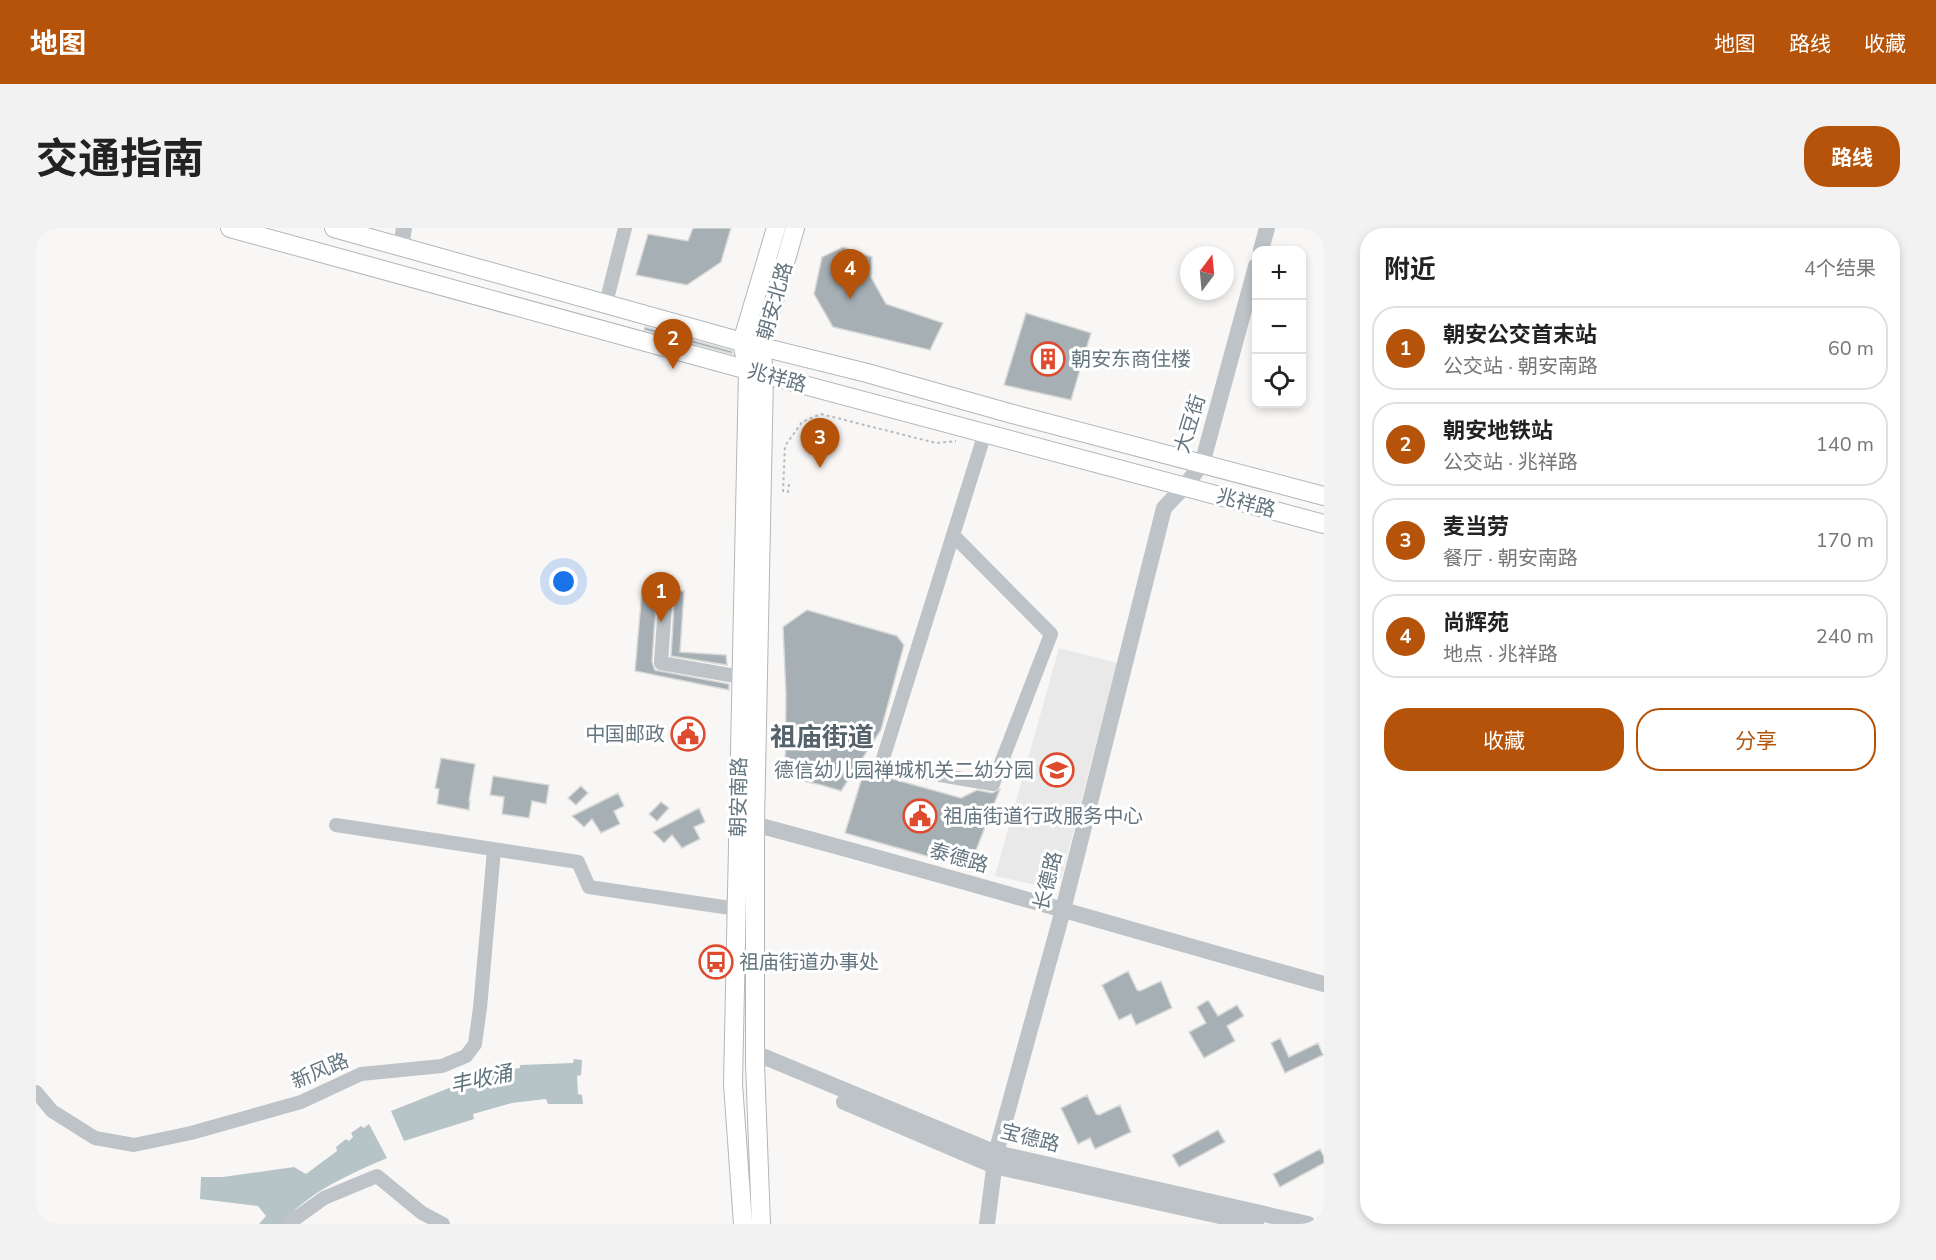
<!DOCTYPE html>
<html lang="zh">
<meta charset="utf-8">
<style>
:root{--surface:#fff;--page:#f2f2f2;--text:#222;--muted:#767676;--line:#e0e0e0;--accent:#b45309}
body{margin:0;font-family:"Nunito Sans","Noto Sans SC",sans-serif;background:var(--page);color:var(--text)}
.controls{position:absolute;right:18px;top:18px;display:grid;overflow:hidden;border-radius:12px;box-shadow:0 3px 9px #0003}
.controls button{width:54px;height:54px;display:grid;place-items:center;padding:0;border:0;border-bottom:2px solid var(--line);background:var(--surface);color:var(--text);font:30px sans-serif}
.compass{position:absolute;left:1144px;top:18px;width:54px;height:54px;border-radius:50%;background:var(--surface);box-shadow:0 3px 9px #0003;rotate:16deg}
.you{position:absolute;left:528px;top:354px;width:21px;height:21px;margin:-15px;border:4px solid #fff;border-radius:50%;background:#1a73e8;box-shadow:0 0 0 9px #1a73e833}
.badge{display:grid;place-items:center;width:39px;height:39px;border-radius:50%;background:var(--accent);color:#fff;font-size:20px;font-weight:700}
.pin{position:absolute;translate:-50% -50px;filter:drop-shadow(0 2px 3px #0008)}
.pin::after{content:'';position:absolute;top:32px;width:21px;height:18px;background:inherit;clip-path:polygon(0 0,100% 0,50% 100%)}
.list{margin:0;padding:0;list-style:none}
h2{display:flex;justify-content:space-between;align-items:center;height:78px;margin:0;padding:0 24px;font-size:26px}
h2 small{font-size:20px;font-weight:400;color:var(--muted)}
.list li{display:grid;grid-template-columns:39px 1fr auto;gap:18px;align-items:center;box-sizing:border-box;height:84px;margin:0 12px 12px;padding:0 12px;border:2px solid var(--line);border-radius:24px}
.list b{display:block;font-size:22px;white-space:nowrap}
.list p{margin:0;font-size:20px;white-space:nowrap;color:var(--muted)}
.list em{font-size:20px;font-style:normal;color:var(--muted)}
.actions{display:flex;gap:12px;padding:18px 24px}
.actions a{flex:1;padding:14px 0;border:2px solid var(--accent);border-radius:24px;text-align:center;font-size:21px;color:var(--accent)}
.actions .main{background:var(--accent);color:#fff}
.icon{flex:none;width:33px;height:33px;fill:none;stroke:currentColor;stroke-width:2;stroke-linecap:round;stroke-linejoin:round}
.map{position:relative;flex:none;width:1288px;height:996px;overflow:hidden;border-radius:24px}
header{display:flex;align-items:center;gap:36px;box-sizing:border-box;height:84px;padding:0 30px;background:var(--accent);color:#fff}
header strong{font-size:28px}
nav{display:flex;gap:33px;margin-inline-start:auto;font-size:21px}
.intro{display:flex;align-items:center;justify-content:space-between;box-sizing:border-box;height:144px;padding:0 36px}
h1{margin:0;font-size:42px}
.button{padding:15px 27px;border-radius:24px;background:var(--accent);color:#fff;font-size:21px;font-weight:700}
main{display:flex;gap:36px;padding:0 36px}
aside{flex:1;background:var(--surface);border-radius:24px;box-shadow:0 3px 9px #0003}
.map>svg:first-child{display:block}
.built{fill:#e8e9e8}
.water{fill:#b6c4c7}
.building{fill:#a5afb4;stroke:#d9d9d7;stroke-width:1.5}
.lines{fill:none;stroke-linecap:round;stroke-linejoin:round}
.secondary-casing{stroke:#b1b7bb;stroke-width:20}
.path{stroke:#b9bcbf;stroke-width:2;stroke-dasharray:3 3;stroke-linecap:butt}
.minor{stroke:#bec3c7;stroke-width:14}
.tertiary{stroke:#bec3c7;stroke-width:16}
.secondary{stroke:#fff;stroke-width:18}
.labels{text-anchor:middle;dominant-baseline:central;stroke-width:6;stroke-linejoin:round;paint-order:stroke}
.street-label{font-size:20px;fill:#63757f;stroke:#fff}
.poi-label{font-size:20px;fill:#63757f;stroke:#fff;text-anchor:start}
.water-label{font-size:21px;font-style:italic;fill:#5e747a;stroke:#fff}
.district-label{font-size:26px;font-weight:bold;fill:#55626a;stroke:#fff}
</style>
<header>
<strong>地图</strong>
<nav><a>地图</a><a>路线</a><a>收藏</a></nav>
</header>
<div class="intro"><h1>交通指南</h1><a class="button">路线</a></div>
<main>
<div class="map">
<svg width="1288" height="996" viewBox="0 0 1288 996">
<rect width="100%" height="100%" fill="#f8f7f5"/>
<path class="built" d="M1023,420L1081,435L1025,651L1014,660L959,648Z"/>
<path class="water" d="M538,831L546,832L545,847L541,848L542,866L546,867L547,876H512L510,871L476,875L437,886L438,891L368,913L355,883L451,845L484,840V837L537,835Z
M333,896L351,930C312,947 274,963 245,996H223L230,988L222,978L164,971L165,949H187L258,939L270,946L301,923L300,919L310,911L313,913L317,909L315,905L325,898L328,900Z"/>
<path class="building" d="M657,0H695L685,34L651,57L600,47L612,6L652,13Z
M807,19L836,29L835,49L850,76L907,95L894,122L797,99L778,66L786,29Z
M990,85L1055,105L1035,172L968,157Z
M609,99L696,123L697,126L608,102Z
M606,362L648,363L644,424L690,427L691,437L635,428L638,377L633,369H626L620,376L616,434L619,442L693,456V462L599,443Z
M771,382L861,408L868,417L845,502L805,563L785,557L749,549L750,466L747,399Z
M405,530L439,536L433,573H434L433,582L401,576L403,561L399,560Z
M828,543L925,570L941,562L956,565L964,561L933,640L809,605Z
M457,548L513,557L510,576L496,573L493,590L466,586L468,569L454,567Z
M545,558L552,565L540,577L532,570Z
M582,565L588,578L578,583L584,596L565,605L556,591L548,599L536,588Z
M625,574L633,580L621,593L613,586Z
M663,580L669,594L658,599L664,611L646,620L636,607L628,615L617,604Z
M1092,743L1101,762L1104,763L1125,753L1136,780L1100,797L1095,786L1083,792L1066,757Z
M1172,772L1182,788L1201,777L1208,788L1191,798L1199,813L1168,830L1153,804L1170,795L1161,779Z
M1244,810L1253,829L1282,815L1287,827L1249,845L1235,815Z
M1051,867L1060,886L1063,887L1084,877L1095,904L1059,921L1054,910L1042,916L1025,880Z
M1182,902L1189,914L1143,939L1136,927Z
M1284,921L1288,929V935L1244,959L1237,946Z"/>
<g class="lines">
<g class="secondary-casing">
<path id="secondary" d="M194,0L712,142L1288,296
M298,0L706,114L831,145L973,185L1288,268
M707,996L697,856L712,142L706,114L740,0
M725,996L719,836V596L728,147L725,118L759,0"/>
</g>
<path class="path" d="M753,256L752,264L747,263L749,218L766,194L785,186L900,215L920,213"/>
<path class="minor" d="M570,75L589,0
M917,307L1015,406L957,556L845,537L949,205
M629,377L625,435L705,449
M300,597L542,634L553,659L701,681
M0,864L16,883L59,910L98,917L155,905L265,874L325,846L406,838L430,828L439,816L444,780L458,622
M252,996L288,970L341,948L386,985L407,996"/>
<path class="tertiary" d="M365,19L368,0
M1225,22L1231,0
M706,593C901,644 1094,702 1288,756
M719,825L960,925L1272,996
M808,874L958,938L1220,996
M951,996L960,925L1027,682L1128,280L1148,259L1166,236L1220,38"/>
<use href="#secondary" class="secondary"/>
</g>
<defs>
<g id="building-ring" transform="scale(1.725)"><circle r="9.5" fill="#fff" stroke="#de4b2e" stroke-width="1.5"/><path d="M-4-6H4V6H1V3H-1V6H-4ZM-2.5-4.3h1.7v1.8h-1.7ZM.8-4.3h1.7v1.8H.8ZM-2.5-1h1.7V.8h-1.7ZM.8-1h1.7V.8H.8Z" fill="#de4b2e"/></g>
<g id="civic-ring" transform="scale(1.725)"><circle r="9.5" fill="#fff" stroke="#de4b2e" stroke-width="1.5"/><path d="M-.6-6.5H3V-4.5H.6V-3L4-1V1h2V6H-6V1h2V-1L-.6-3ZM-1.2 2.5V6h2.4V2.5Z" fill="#de4b2e"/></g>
<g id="school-ring" transform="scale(1.725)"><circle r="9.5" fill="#fff" stroke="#de4b2e" stroke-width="1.5"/><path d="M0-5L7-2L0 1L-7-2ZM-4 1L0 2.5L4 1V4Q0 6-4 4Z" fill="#de4b2e"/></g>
<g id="bus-ring" transform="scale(1.725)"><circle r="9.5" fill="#fff" stroke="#de4b2e" stroke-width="1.5"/><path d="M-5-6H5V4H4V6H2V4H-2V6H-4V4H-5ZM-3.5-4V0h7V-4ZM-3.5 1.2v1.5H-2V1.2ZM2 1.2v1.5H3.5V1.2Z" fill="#de4b2e"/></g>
</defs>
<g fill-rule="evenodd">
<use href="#building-ring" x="1012" y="131"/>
<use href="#civic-ring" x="652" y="506"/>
<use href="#school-ring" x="1021" y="542"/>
<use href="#civic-ring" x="884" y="588"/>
<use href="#bus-ring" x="680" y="734"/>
</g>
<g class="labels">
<g class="street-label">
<text transform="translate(739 73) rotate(-74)">朝安北路</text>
<text transform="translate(741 150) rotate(15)">兆祥路</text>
<text transform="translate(1154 196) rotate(-73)">大豆街</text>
<text transform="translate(1210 275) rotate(15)">兆祥路</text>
<text transform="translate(703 569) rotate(-89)">朝安南路</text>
<text transform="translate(923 630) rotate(16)">泰德路</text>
<text transform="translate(1012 653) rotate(-76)">长德路</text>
<text transform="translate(284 843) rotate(-23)">新风路</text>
<text transform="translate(994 910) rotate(14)">宝德路</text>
</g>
<g class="poi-label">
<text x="1035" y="131">朝安东商住楼</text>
<text x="629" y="506" text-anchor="end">中国邮政</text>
<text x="998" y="542" text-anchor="end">德信幼儿园禅城机关二幼分园</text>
<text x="907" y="588">祖庙街道行政服务中心</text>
<text x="703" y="734">祖庙街道办事处</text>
</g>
<g class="water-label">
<text transform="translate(445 851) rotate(-12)">丰收涌</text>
</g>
<g class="district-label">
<text x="786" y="509">祖庙街道</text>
</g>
</g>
</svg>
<div class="controls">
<button>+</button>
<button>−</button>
<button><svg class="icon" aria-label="locate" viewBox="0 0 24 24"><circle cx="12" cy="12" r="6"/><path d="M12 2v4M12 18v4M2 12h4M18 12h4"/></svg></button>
</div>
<svg class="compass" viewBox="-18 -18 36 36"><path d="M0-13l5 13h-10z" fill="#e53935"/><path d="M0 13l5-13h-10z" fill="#767676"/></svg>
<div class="you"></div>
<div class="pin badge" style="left:625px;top:394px">1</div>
<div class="pin badge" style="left:637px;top:141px">2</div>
<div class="pin badge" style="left:784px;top:240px">3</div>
<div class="pin badge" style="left:814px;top:71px">4</div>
</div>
<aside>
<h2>附近<small>4个结果</small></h2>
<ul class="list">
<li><span class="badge">1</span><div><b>朝安公交首末站</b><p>公交站 · 朝安南路</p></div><em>60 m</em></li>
<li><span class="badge">2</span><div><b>朝安地铁站</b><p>公交站 · 兆祥路</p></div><em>140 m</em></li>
<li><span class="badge">3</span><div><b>麦当劳</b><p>餐厅 · 朝安南路</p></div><em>170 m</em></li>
<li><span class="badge">4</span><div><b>尚辉苑</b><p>地点 · 兆祥路</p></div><em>240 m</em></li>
</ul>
<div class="actions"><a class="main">收藏</a><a>分享</a></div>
</aside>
</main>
